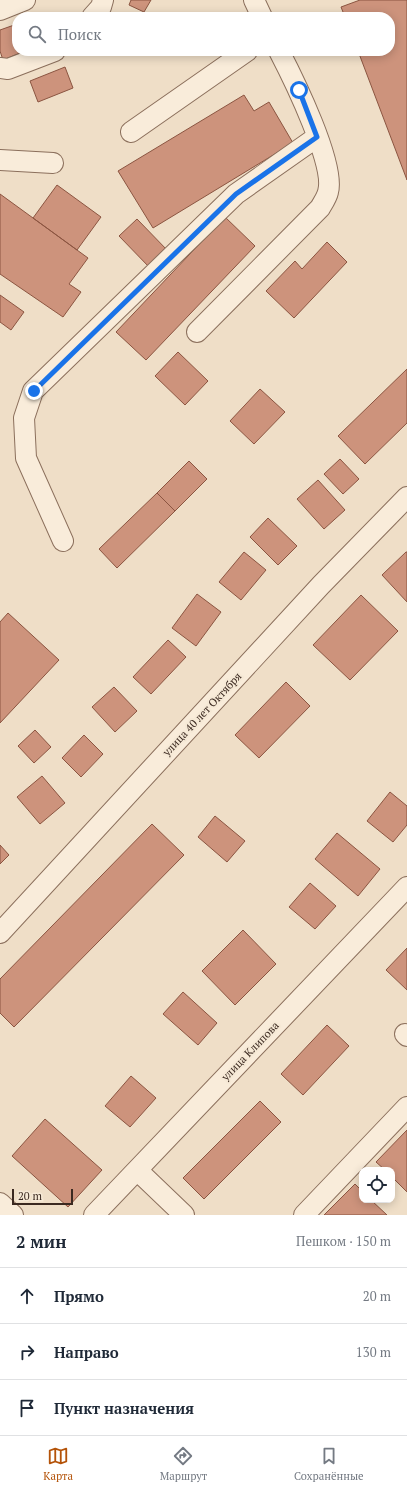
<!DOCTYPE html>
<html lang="ru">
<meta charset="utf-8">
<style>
:root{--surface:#fff;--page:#f6f6f7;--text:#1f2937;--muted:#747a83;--line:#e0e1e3;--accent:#b45309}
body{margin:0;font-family:"PT Serif",serif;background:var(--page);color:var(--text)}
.controls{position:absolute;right:12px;bottom:12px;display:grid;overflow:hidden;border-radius:8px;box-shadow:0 2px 10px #0003}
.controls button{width:36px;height:36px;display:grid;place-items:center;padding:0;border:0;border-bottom:1px solid var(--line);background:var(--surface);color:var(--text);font:20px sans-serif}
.scale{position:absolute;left:12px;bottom:10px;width:61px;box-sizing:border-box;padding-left:4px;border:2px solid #3b2920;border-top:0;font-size:11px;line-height:14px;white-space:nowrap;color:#3b2920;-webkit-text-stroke:3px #f6e9d6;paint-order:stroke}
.stop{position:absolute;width:12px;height:12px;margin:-9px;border:3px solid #1a73e8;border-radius:50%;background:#fff}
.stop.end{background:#1a73e8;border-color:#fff;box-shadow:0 1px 4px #0008}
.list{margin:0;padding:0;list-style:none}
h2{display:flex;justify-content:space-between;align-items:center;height:52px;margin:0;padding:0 16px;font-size:17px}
h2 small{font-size:13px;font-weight:400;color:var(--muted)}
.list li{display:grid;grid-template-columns:26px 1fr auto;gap:12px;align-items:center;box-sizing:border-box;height:56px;padding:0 16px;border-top:1px solid var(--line)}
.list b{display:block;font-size:15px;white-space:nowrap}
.list em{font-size:13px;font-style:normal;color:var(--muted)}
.icon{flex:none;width:22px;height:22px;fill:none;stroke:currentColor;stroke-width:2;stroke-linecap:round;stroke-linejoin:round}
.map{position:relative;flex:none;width:407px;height:1215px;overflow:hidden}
.search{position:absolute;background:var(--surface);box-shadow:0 2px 10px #0003;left:12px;right:12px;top:12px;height:44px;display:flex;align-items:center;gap:10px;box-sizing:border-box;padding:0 14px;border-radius:16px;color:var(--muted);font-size:15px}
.sheet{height:220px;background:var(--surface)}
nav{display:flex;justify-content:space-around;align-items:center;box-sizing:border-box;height:56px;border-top:1px solid var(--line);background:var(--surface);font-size:11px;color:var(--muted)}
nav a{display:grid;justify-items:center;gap:2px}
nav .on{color:var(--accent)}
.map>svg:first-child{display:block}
.building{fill:#cd937c;stroke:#8b5541}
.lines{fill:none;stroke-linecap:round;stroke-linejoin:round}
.minor-casing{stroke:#8b6f5c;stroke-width:22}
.minor{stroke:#f9ecda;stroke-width:20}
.route{stroke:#1a73e8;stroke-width:5}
.labels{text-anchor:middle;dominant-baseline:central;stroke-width:4;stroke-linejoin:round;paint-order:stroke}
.street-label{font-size:11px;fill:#3b2920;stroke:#f6e9d6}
</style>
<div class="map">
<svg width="407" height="1215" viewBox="0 0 407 1215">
<rect width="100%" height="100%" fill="#efdec7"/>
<path class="building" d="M131,0H151L144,12L129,5Z
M360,0H407V180L358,51H390V17H345L341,7Z
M46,13L48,17H36Z
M17,24V51H25L3,60L0,51V30Z
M65,67L73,88L38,102L30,81Z
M244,95L254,111L269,102L293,143L153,228L118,171Z
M57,185L101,217L77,250L33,218Z
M0,194L88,258L69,284L81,292L63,317L0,274Z
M225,217L255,246L146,360L116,332Z
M137,219L168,251L150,268L119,236Z
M327,242L347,262L294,318L266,291L295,261L302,269Z
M0,295L24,312L11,330L0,322Z
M178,352L208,381L185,405L155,376Z
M407,369V423L365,464L338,436Z
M260,389L285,412L254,444L230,421Z
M340,459L359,479L343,494L324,474Z
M189,461L207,479L175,511L157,493Z
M318,480L345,510L324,529L297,499Z
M157,493L175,511L117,568L99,549Z
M268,518L297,546L278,565L250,537Z
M244,552L266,570L241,600L219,582Z
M406,552H407V602L382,575Z
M197,594L221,612L196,646L172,628Z
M361,595L398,631L350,680L313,645Z
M8,613L59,660L0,723V622Z
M168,640L186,657L151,694L133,677Z
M286,682L310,706L259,758L235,735Z
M114,687L137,711L115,732L92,707Z
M35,730L51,747L34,763L18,746Z
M84,735L103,754L81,777L62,758Z
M42,776L65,803L40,824L17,797Z
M390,792L407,806V825L393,842L367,821Z
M215,816L245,841L227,862L198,837Z
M152,824L184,855L14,1027L0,1013V979Z
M337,833L380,869L358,896L315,859Z
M0,845L9,855L0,864Z
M310,883L336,906L315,929L289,907Z
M243,930L276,964L235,1005L202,971Z
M407,948V990L386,970Z
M183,992L217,1023L198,1045L163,1014Z
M327,1025L349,1046L303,1095L281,1074Z
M131,1076L156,1098L130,1127L105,1106Z
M260,1101L281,1122L204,1199L183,1178Z
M45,1119L102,1170L68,1207L12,1156Z
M407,1130V1192L392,1177V1170H385L376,1162Z
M355,1184L362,1191V1200H371L387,1215H324Z"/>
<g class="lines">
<g class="minor-casing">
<path id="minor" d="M254,0L262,17
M0,10L25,0
M92,17L101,7L103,0
M0,68L8,69L55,51
M131,132L247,51
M0,160L53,163
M197,332L320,208C323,203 327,197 328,192C336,165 293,78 279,51
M63,541L26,458L24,418L33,391L236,194L317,137
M0,933L321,585L407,497
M405,1034L407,1036
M137,1170L184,1215
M0,1203L13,1215
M94,1215L407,887
M304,1215L407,1107"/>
</g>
<use href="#minor" class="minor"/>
</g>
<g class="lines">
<path class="route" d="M34,391L236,194L317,137L299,90"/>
</g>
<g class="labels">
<g class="street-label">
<text transform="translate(202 714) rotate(-47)">улица 40 лет Октября</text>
<text transform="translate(250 1051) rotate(-46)">улица Клипова</text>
</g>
</g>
</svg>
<div class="controls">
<button><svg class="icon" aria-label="locate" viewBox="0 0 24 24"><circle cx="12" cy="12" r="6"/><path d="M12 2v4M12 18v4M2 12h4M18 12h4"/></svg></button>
</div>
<div class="scale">20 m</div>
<div class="stop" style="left:299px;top:90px"></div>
<div class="stop end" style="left:34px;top:391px"></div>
<div class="search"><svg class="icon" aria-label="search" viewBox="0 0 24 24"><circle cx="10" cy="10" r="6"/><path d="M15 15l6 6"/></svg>Поиск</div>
</div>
<section class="sheet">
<h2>2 мин<small>Пешком · 150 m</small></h2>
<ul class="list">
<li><svg class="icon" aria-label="ahead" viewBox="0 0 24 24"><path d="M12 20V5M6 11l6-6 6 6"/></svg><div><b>Прямо</b></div><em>20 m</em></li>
<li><svg class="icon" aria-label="right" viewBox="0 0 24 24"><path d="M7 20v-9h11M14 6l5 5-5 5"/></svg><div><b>Направо</b></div><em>130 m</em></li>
<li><svg class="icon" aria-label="arrive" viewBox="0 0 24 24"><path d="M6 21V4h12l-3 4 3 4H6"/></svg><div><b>Пункт назначения</b></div></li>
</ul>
</section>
<nav>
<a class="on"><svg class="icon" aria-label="map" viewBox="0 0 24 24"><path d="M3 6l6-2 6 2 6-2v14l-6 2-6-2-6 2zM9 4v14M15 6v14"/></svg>Карта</a>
<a><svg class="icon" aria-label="directions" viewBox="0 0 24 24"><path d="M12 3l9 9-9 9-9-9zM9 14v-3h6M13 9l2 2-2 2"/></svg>Маршрут</a>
<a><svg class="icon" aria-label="saved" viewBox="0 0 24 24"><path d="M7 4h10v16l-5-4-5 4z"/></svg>Сохранённые</a>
</nav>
